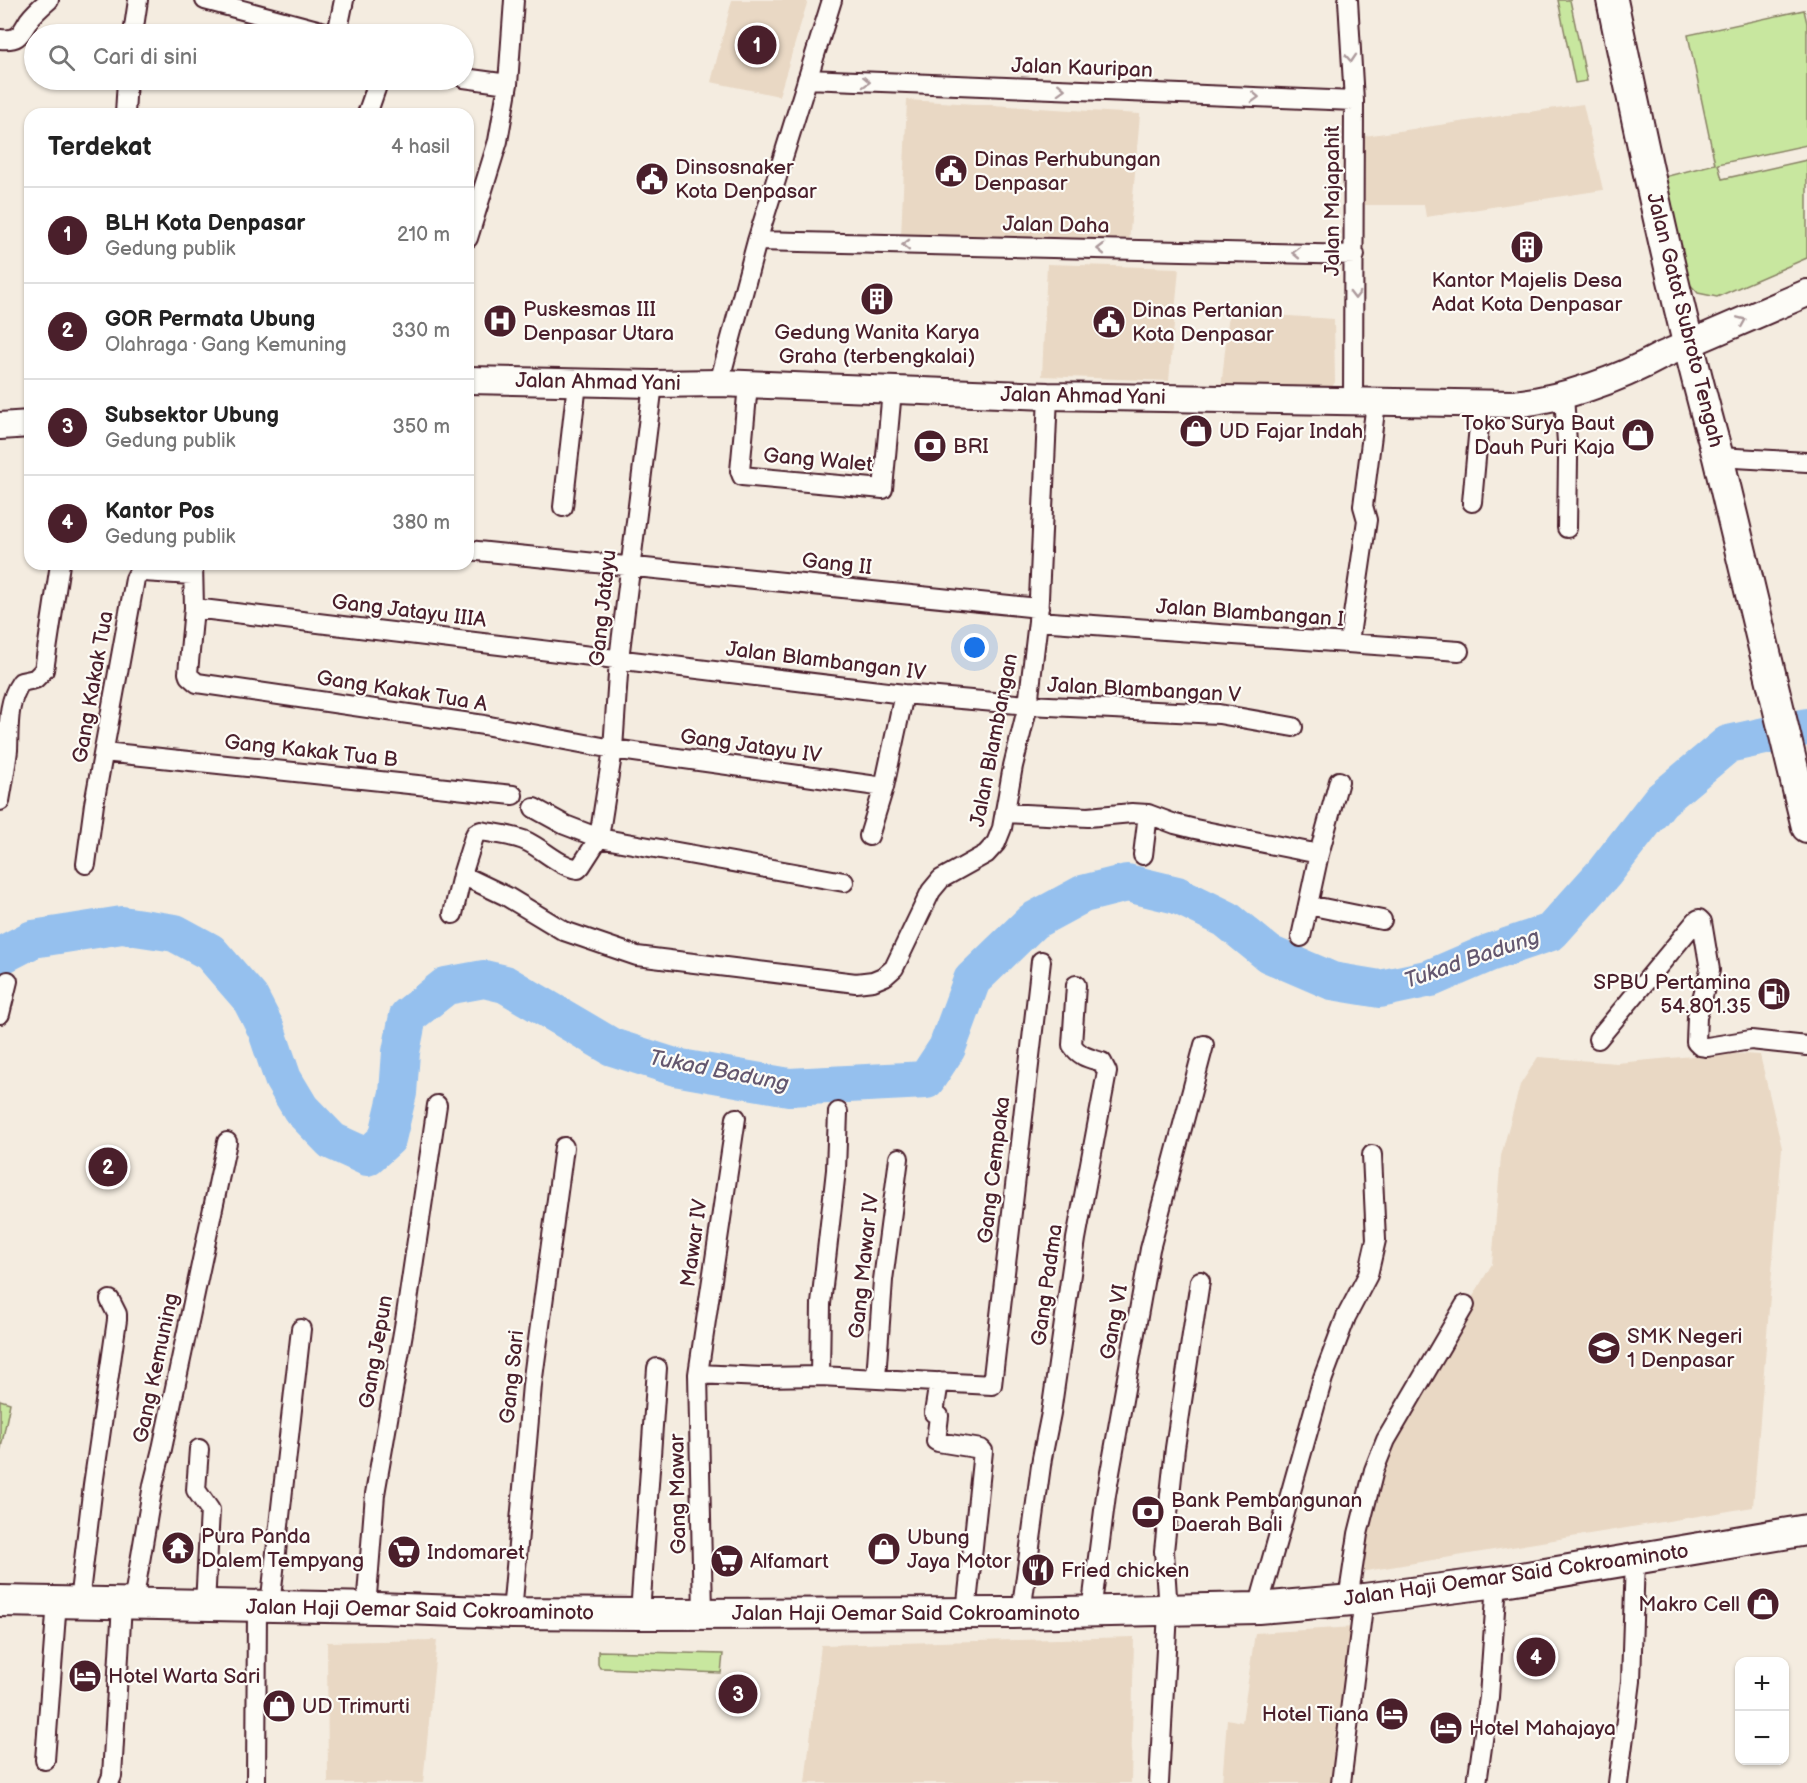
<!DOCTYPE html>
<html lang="id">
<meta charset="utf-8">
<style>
:root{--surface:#fff;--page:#f6f6f6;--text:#222;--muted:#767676;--line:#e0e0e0;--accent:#4a1f2b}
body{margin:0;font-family:"Balsamiq Sans",sans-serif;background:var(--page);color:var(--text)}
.controls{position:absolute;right:18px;bottom:18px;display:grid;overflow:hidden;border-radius:12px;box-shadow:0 2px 4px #0004}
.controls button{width:54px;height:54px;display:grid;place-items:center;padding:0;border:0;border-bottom:2px solid var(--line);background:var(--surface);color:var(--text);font:30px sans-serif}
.you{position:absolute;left:975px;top:648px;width:21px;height:21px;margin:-15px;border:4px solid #fff;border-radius:50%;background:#1a73e8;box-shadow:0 0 0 9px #1a73e833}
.badge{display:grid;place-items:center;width:39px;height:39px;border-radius:50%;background:var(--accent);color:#fff;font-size:20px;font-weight:700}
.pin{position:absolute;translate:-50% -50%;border:3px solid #fff;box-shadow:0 2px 6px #0006}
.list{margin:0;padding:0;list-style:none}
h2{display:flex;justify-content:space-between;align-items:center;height:78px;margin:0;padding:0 24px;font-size:26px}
h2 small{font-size:20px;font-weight:400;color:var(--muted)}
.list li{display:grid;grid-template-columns:39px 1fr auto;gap:18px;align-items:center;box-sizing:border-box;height:96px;padding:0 24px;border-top:2px solid var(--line)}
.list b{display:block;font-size:22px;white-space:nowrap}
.list p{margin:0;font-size:20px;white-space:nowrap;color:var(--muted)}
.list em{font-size:20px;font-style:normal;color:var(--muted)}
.icon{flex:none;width:33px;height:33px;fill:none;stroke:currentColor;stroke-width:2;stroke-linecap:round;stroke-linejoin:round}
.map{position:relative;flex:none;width:1807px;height:1783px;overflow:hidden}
.search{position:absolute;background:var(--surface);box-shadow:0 2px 4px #0004;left:24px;top:24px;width:450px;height:66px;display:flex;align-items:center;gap:15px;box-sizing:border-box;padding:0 21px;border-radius:33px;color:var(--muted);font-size:22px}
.panel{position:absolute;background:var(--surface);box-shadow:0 2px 4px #0004;left:24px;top:108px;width:450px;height:462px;border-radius:18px}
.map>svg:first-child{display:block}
.built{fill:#e9d8c4}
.green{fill:#c8e79f;stroke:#898365;stroke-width:1.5}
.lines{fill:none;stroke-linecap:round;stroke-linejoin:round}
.river{stroke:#95c0ee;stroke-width:38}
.minor-casing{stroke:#4a1f2b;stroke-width:22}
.secondary-casing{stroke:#4a1f2b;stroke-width:30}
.trunk-casing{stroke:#4a1f2b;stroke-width:34}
.minor{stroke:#fdfcf7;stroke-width:18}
.secondary{stroke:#fdfcf7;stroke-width:26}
.trunk{stroke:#fdfcf7;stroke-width:30}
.oneway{stroke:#ac999b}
.labels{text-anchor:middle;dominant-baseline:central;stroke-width:4.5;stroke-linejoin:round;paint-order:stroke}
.street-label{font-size:21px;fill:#4a1f2b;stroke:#fdfcf7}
.poi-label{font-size:21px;fill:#4a1f2b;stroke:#fdfcf7;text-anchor:start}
.water-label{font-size:22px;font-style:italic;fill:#64576f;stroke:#fdfcf7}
</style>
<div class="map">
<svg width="1807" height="1783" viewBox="0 0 1807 1783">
<rect width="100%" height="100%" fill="#f4ece0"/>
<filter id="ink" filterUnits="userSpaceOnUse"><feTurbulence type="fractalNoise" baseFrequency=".0167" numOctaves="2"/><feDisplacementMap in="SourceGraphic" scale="12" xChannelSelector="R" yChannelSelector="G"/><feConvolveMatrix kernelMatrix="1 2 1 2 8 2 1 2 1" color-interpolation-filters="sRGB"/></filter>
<g filter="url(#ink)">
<path class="built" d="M732,0H808L779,96L711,82Z
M907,100L1140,114L1129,243L901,236Z
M1583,104L1603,190L1426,217L1424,205H1365V136Z
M1047,264L1179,268L1169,381L1042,376Z
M1229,312L1334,319L1335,382L1331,389H1221Z
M1725,1053L1760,1055L1782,1148L1753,1507L1360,1572L1375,1479L1394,1431L1492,1264L1501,1156L1520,1085L1538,1057L1617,1063Z
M1354,1627L1336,1783H1222L1227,1719L1242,1722L1255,1633Z
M1134,1637L1131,1783H805L821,1645Z
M437,1640L423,1783H328L327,1642Z"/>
<path class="green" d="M1558,0H1570L1587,81L1575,83Z
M1804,10L1807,23V145L1718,164L1722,179L1807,160V258L1717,297L1698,293L1686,280L1664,177L1715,164L1688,35Z
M0,1400L10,1403L0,1453Z
M598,1651L723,1654L721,1673L603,1668H600L598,1664Z"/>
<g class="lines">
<path class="river" d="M0,956L33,939L122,925L175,933L210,952L250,998L266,1029L283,1079L301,1109L332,1141L367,1157L387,1139L398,1093L401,1052L408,1016L446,986L484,979L505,984L612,1047L675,1067L789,1087L926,1080L947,1048L972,980L1033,921L1083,894L1127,883L1177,895L1226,919L1269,954L1332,981L1380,989L1431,978L1489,953L1551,932L1604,873L1660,801L1728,744L1807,727"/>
<g class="minor-casing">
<path id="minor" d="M205,0L332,34
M1348,0L1354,101L1353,402
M133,34L138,0
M337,34L344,0
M0,39C19,41 20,35 29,20C34,13 42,6 49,0
M464,78L508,84
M807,79L1354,101
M125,114L127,80
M367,114L379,80
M468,238L498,141L508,84L514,0
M757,241L1355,255
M719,383L757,241L832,0
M748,385L740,471L742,476L883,489L892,390
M1564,395L1568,459L1567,528
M1718,457L1807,462
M1472,502L1481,404
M563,507L577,383
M468,550L1039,608
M193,564L194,608L188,673L189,676L197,683L484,725L613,749L884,787
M194,608L904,694L1028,705L1219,714L1293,727
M1038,621L1459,651
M1349,642L1367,520L1363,506L1376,403
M104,752L513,795
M0,801C3,784 6,767 8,750C9,726 7,702 21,682L35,679L44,670L60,564
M534,808L565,825L599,838L613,749L619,659L653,384
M1005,813L1088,817L1132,813L1148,814L1175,824L1195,829L1319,854
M869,836L884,787L904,694
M1143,855L1148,814
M86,864L94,804L135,579L138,573L143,572L192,575
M462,875L506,896L564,931L637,956L856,983L873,981L885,976L894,968L931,891L941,879L986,854L996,843L1002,828L1013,766L1028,705L1038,621L1048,396
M1308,905L1382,920
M453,914L462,875L474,837L476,833L481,831C496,834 514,835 528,842C544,850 559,866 578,869L581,866L599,838L844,882
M1301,937L1319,854L1339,781
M0,1014L8,981
M1598,1039L1696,921L1699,919L1702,922L1710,970L1697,1017L1696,1042L1700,1046L1707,1047L1751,1040L1807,1046
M698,1374L762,1377L820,1376L992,1385L1041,961
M820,1376L821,1304L836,1170L838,1112
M876,1378L883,1280L899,1158
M939,1382L934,1413L939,1416L936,1441L938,1442L981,1449L983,1451L966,1613
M199,1449L196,1490L210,1510L205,1605
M1348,1600L1358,1534L1374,1470L1386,1440L1465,1305
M79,1602L93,1485L117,1320V1314L110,1300
M133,1603L153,1485L162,1449L227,1142
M270,1606L301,1329
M366,1608L375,1494L405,1321L437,1105
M1258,1608L1323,1378L1346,1317L1368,1275L1376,1240L1372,1155
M1091,1612L1106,1495L1150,1249L1204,1045
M512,1613L532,1385L564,1147
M703,1613L698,1374L736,1118
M1021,1613L1042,1458L1051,1413L1076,1239L1107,1072L1102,1062C1089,1058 1080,1057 1072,1045L1076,985
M640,1614L657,1368
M45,1760L57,1601
M109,1783L112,1776L122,1604
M256,1783L257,1607
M1159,1783L1168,1611L1164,1551L1175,1448L1200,1281
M1341,1783L1364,1599
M1477,1783L1489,1697L1497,1582
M1618,1783L1631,1681L1635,1559"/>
</g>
<g class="secondary-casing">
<path id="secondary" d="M468,380L653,384L719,383L1048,396L1514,404C1566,398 1617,380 1663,355L1807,293
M0,426L30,424"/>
</g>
<g class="trunk-casing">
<path id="trunk" d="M1612,0C1644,153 1676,306 1718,457L1807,827
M0,1601L377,1608L512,1613L640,1614L1012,1613L1258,1608L1364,1599L1497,1582L1807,1530"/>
</g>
<use href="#minor" class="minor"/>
<use href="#secondary" class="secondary"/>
<use href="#trunk" class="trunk"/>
</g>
<defs><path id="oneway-chevron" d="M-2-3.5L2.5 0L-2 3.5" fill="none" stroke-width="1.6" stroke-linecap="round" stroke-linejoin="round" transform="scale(1.5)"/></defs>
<g class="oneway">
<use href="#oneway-chevron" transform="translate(1351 58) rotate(86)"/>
<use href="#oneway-chevron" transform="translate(866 82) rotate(2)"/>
<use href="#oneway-chevron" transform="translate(1061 89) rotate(2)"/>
<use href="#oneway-chevron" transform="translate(1255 97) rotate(2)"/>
<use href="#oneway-chevron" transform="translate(906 245) rotate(-179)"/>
<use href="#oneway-chevron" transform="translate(1101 249) rotate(-179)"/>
<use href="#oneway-chevron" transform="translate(1296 253) rotate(-179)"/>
<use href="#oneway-chevron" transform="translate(1355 295) rotate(90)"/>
<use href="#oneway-chevron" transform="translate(1742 321) rotate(-23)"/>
</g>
</g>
<defs>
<g id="civic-disc" transform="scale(1.725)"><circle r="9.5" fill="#4a1f2b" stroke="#fdfcf7"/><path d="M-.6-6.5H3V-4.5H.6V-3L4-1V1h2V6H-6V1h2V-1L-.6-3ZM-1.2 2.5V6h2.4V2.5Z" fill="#fff"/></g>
<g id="building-disc" transform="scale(1.725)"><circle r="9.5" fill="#4a1f2b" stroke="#fdfcf7"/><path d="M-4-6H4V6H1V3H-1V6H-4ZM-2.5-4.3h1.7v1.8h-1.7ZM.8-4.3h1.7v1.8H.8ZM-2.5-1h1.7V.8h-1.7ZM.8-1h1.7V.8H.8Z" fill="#fff"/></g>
<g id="hospital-disc" transform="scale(1.725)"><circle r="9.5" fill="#4a1f2b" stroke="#fdfcf7"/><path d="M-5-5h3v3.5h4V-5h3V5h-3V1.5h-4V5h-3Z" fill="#fff"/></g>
<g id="shop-disc" transform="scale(1.725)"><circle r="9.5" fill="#4a1f2b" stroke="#fdfcf7"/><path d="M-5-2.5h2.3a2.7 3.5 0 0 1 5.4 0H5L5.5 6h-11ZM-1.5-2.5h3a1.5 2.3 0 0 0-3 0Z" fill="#fff"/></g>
<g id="bank-disc" transform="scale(1.725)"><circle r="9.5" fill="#4a1f2b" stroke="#fdfcf7"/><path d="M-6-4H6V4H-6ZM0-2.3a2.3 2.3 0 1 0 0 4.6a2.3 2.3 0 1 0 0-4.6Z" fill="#fff"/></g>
<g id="fuel-disc" transform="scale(1.725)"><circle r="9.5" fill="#4a1f2b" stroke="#fdfcf7"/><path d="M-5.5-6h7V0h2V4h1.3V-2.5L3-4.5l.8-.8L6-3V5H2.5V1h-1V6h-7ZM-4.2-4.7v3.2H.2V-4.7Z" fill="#fff"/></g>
<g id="school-disc" transform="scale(1.725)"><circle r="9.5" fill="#4a1f2b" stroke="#fdfcf7"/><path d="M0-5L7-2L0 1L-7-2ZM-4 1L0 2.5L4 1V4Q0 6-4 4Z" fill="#fff"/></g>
<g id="temple-disc" transform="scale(1.725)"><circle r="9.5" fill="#4a1f2b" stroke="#fdfcf7"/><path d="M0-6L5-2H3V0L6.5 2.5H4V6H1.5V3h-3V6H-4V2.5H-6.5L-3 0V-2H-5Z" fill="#fff"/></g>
<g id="supermarket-disc" transform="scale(1.725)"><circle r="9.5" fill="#4a1f2b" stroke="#fdfcf7"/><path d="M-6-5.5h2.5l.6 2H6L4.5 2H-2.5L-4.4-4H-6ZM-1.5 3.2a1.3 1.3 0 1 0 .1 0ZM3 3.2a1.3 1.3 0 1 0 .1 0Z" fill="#fff"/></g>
<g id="restaurant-disc" transform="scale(1.725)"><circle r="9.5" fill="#4a1f2b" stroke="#fdfcf7"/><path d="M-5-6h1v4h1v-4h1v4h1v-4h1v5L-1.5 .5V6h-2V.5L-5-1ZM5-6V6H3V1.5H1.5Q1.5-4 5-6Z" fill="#fff"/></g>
<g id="hotel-disc" transform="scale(1.725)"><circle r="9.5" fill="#4a1f2b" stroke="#fdfcf7"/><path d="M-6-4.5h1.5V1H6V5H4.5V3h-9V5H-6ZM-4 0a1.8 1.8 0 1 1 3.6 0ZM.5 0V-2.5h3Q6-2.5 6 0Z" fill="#fff"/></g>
</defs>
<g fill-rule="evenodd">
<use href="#civic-disc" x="951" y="171"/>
<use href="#civic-disc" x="652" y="179"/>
<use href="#building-disc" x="1527" y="247"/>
<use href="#building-disc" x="877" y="299"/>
<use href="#hospital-disc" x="500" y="321"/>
<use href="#civic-disc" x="1109" y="322"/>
<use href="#shop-disc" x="1196" y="431"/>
<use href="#shop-disc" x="1638" y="435"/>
<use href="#bank-disc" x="930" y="446"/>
<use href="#fuel-disc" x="1774" y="994"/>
<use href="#school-disc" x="1604" y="1348"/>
<use href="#bank-disc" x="1148" y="1512"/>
<use href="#temple-disc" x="178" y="1548"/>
<use href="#shop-disc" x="884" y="1549"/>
<use href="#supermarket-disc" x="404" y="1552"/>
<use href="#supermarket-disc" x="727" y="1561"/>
<use href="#restaurant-disc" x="1038" y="1570"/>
<use href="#shop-disc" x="1763" y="1604"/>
<use href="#hotel-disc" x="85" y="1676"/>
<use href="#shop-disc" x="279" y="1706"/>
<use href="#hotel-disc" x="1392" y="1714"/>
<use href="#hotel-disc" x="1446" y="1728"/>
</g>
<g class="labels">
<g class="street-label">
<text transform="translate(1082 68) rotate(2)">Jalan Kauripan</text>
<text transform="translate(1332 201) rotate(-90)">Jalan Majapahit</text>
<text transform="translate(1056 225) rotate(1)">Jalan Daha</text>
<text transform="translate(1685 320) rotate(76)">Jalan Gatot Subroto Tengah</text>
<text transform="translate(598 382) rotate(1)">Jalan Ahmad Yani</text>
<text transform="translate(1083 396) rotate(1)">Jalan Ahmad Yani</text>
<text transform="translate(818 460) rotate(5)">Gang Walet</text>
<text transform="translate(837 564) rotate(6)">Gang II</text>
<text transform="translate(603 608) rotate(-84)">Gang Jatayu</text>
<text transform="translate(409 611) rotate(7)">Gang Jatayu IIIA</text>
<text transform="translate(1250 613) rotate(4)">Jalan Blambangan I</text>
<text transform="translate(826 661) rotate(7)">Jalan Blambangan IV</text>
<text transform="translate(93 687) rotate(-80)">Gang Kakak Tua</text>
<text transform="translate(1144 690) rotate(3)">Jalan Blambangan V</text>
<text transform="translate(402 691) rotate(9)">Gang Kakak Tua A</text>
<text transform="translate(994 740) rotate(-79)">Jalan Blambangan</text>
<text transform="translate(751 746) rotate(8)">Gang Jatayu IV</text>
<text transform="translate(311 751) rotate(6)">Gang Kakak Tua B</text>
<text transform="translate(994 1170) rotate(-83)">Gang Cempaka</text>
<text transform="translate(694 1243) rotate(-82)">Mawar IV</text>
<text transform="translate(864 1266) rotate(-84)">Gang Mawar IV</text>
<text transform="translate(1047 1285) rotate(-82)">Gang Padma</text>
<text transform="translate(1114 1322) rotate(-80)">Gang VI</text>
<text transform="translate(376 1352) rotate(-80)">Gang Jepun</text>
<text transform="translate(156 1368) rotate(-78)">Gang Kemuning</text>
<text transform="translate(512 1377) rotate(-84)">Gang Sari</text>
<text transform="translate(678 1494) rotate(-91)">Gang Mawar</text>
<text transform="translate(1516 1575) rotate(-8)">Jalan Haji Oemar Said Cokroaminoto</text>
<text transform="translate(420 1610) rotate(1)">Jalan Haji Oemar Said Cokroaminoto</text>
<text x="906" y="1613">Jalan Haji Oemar Said Cokroaminoto</text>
</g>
<g class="poi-label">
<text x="974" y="159">Dinas Perhubungan<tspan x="974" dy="24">Denpasar</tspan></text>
<text x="675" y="167">Dinsosnaker<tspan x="675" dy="24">Kota Denpasar</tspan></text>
<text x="1527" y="280" text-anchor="middle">Kantor Majelis Desa<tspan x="1527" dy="24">Adat Kota Denpasar</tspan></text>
<text x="523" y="309">Puskesmas III<tspan x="523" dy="24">Denpasar Utara</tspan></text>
<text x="1132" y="310">Dinas Pertanian<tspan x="1132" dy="24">Kota Denpasar</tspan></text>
<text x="877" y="332" text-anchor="middle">Gedung Wanita Karya<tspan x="877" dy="24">Graha (terbengkalai)</tspan></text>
<text x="1615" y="423" text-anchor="end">Toko Surya Baut<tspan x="1615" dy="24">Dauh Puri Kaja</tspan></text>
<text x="1219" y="431">UD Fajar Indah</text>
<text x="953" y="446">BRI</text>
<text x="1751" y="982" text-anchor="end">SPBU Pertamina<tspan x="1751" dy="24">54.801.35</tspan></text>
<text x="1627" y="1336">SMK Negeri<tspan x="1627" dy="24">1 Denpasar</tspan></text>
<text x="1171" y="1500">Bank Pembangunan<tspan x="1171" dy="24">Daerah Bali</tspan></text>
<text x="201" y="1536">Pura Panda<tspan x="201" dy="24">Dalem Tempyang</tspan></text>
<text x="907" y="1537">Ubung<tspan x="907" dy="24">Jaya Motor</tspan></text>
<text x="427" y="1552">Indomaret</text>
<text x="750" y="1561">Alfamart</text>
<text x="1061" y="1570">Fried chicken</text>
<text x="1740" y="1604" text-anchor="end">Makro Cell</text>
<text x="108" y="1676">Hotel Warta Sari</text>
<text x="302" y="1706">UD Trimurti</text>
<text x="1369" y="1714" text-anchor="end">Hotel Tiana</text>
<text x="1469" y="1728">Hotel Mahajaya</text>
</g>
<g class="water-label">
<text transform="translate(1472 959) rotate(-19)">Tukad Badung</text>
<text transform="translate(719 1071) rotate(11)">Tukad Badung</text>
</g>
</g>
</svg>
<div class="controls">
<button>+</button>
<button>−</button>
</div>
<div class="you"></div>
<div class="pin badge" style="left:757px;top:45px">1</div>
<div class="pin badge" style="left:108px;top:1167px">2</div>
<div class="pin badge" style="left:738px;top:1694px">3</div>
<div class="pin badge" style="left:1536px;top:1657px">4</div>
<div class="search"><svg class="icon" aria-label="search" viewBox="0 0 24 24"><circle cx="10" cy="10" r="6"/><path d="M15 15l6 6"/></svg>Cari di sini</div>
<section class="panel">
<h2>Terdekat<small>4 hasil</small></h2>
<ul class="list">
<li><span class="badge">1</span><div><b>BLH Kota Denpasar</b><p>Gedung publik</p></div><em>210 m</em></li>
<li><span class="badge">2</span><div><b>GOR Permata Ubung</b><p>Olahraga · Gang Kemuning</p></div><em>330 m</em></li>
<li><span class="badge">3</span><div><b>Subsektor Ubung</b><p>Gedung publik</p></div><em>350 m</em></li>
<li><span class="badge">4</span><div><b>Kantor Pos</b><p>Gedung publik</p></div><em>380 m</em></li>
</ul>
</section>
</div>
